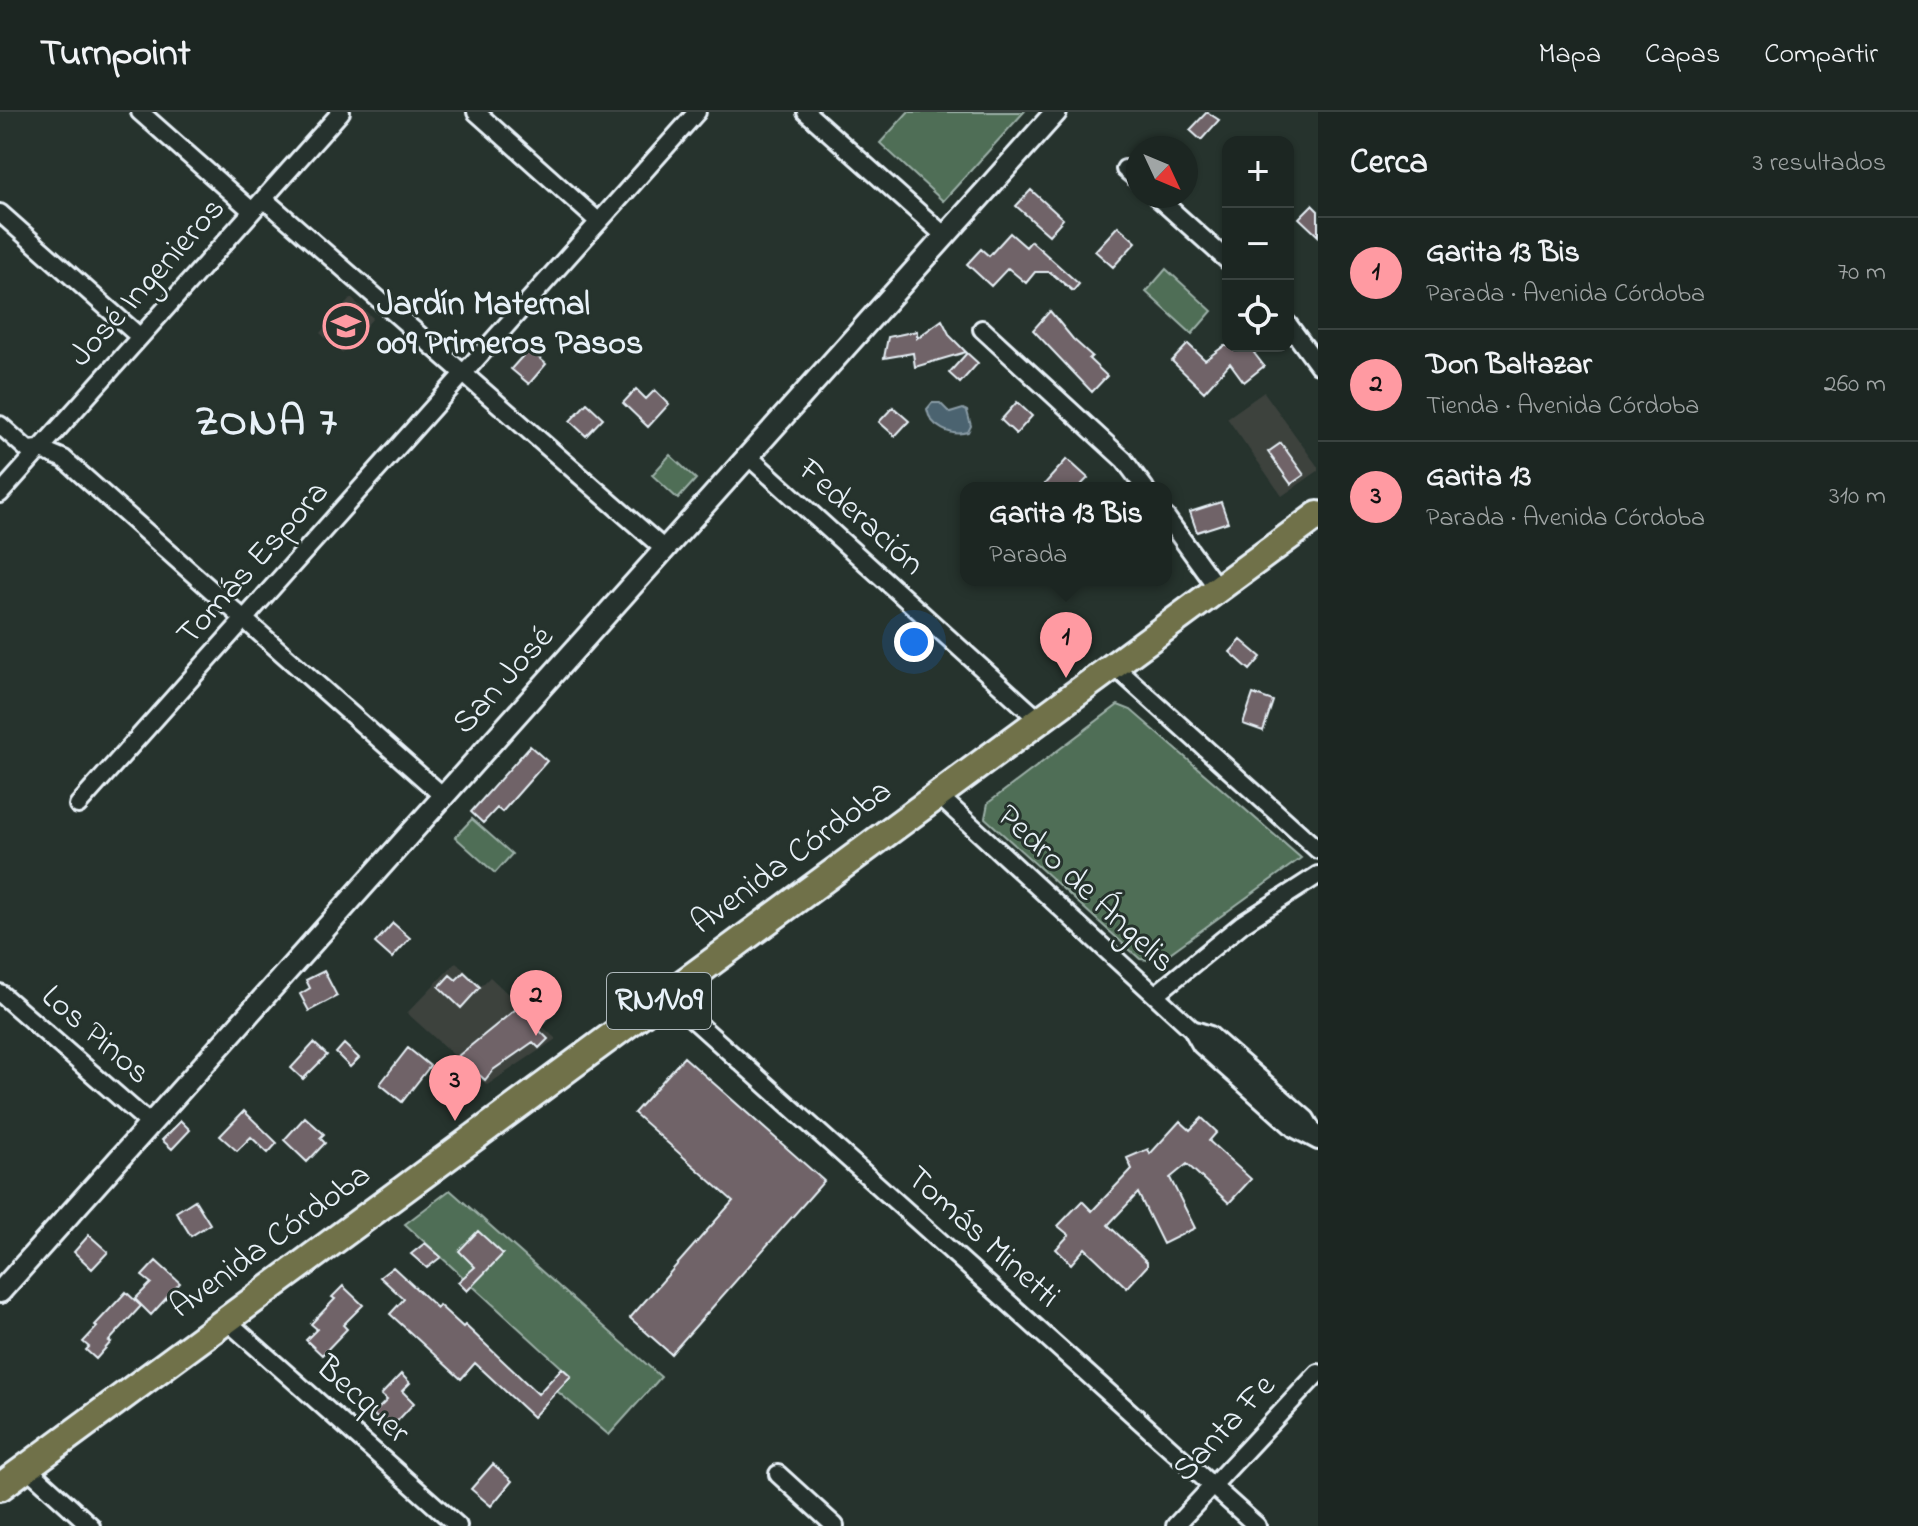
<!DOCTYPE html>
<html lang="es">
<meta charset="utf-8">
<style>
:root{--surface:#1c2622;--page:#29322f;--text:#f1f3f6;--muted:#a0a5a5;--line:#3a4340;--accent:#ff9aa2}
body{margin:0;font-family:"Indie Flower",sans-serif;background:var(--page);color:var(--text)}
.controls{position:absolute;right:24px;top:24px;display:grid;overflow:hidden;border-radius:16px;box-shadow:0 2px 6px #0004}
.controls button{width:72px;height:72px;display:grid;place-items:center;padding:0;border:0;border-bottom:2px solid var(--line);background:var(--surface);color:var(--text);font:40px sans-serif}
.compass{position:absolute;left:1126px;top:24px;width:72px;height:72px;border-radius:50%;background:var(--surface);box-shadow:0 2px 6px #0004;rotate:134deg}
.you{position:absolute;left:914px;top:530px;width:28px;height:28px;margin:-20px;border:6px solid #fff;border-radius:50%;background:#1a73e8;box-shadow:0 0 0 12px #1a73e833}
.badge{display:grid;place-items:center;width:52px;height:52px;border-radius:50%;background:var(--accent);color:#111;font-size:26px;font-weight:700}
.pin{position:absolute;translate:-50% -66px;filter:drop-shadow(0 2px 4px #0008)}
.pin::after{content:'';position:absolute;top:42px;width:28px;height:24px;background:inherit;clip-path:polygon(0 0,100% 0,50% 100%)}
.popup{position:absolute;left:960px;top:370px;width:212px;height:104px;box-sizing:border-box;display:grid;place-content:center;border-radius:16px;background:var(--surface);filter:drop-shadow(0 2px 6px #0005);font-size:26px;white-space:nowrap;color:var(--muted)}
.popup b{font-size:30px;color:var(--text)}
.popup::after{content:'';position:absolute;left:50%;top:100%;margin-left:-16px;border:16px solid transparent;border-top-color:var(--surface)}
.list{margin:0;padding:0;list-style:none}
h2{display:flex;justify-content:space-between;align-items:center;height:104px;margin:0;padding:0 32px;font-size:34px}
h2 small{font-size:26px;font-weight:400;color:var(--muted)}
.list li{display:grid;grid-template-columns:52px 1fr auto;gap:24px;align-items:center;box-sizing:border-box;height:112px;padding:0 32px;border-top:2px solid var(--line)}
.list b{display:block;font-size:30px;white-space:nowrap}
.list p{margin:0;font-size:26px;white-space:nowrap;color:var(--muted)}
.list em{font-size:26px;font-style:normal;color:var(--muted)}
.icon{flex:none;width:44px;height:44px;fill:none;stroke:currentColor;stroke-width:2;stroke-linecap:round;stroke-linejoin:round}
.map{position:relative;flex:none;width:1318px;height:1414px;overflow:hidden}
header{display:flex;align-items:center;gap:48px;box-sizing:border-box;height:112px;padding:0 40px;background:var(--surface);border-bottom:2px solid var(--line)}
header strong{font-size:38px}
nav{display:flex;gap:44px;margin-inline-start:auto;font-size:28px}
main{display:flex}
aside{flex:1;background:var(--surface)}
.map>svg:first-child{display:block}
.built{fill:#3c423e}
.green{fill:#506e57;stroke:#9cb0a8;stroke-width:2}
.water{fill:#4c6470;stroke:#8a9ca6;stroke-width:2}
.building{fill:#706467;stroke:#e8f1f8;stroke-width:2}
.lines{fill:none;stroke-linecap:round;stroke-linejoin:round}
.minor-casing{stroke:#e8f1f8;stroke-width:22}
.tertiary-casing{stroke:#e8f1f8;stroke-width:26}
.primary-casing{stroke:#e8f1f8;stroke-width:32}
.minor{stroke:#26332d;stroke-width:16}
.tertiary{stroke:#26332d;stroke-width:20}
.primary{stroke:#6f714a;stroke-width:26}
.labels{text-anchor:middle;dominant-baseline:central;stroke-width:6;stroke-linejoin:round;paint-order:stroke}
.shield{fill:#26332d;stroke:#aeb8bb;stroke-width:2}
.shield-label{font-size:32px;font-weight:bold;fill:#e8f1f8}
.street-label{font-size:34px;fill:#e8f1f8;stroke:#26332d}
.poi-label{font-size:34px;font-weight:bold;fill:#e8f1f8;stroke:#26332d;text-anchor:start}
.district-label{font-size:42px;font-weight:bold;letter-spacing:2px;fill:#e8f1f8;stroke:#26332d}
</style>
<header>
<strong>Turnpoint</strong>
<nav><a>Mapa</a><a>Capas</a><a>Compartir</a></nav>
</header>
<main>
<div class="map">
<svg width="1318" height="1414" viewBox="0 0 1318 1414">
<rect width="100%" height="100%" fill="#26332d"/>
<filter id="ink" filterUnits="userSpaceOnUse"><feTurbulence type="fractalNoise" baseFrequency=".0125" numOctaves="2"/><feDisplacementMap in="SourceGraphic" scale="16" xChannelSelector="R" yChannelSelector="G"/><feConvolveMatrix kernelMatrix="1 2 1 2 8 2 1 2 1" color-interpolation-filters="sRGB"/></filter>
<g filter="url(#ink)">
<path class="built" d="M351,186L373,206L342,241L320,221Z
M1264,280L1318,355V359L1282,384L1227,306Z
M456,850L481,874L490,865L556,927L487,973L407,901Z"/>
<path class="green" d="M908,0H1024L943,89L880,31Z
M1166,157L1212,199L1192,222L1146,180Z
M670,343L696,367L678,387L652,363Z
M1118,593L1131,598L1301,746L1159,849L1140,847L985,706L988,691Z
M472,707L512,742L495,761L455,725Z
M450,1078L661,1265L609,1323L557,1279L570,1263L405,1112Z"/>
<path class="water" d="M932,291H940L950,301L963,297L967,299L971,314L968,320C951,325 930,315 927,297Z"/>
<path class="building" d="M1207,0L1219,8L1201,28L1190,18Z
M1031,78L1063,107L1049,123L1016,94Z
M1312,93L1318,99V124L1299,106Z
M1118,114L1136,130L1113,155L1095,139Z
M1010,121L1026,135L1031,129L1079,172L1073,179L1050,160H1035L1026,171L1008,156L991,174L967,152L981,137L989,144Z
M1050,199L1073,227L1092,244L1089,247L1107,264L1092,280L1033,218Z
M942,208L950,224L966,240L915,255L913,241L884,246L888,225L917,219V226Z
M1188,232L1205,248L1224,234H1263L1254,241L1264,254L1244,270L1230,251L1204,280L1172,249Z
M529,237L546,252L529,272L511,257Z
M967,241L978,251L960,271L949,261Z
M636,277L646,287L655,278L669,292L648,315L623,291Z
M1017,290L1032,304L1016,322L1001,308Z
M587,291L603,306L586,324L570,309Z
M893,295L909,309L895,324L879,310Z
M1281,331L1304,363L1291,372L1268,340Z
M1067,347L1088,366L1078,376H1041Z
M1221,390L1228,410L1197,420L1190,400Z
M1241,528L1261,545L1250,558L1230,540Z
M1253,582L1273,589L1263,619L1243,612Z
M530,634L547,649L502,700L497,696L483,711L471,700Z
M393,811L410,826L392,846L375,831Z
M324,859L337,884L309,899L300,882L310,876L306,868Z
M464,860L480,875L461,896L439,875L450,863L456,868Z
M543,887L555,898L538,917L548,927L539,936L533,930L493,958L485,968L458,944L516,897L523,903Z
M314,931L327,943L303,967L291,956Z
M344,932L359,946L350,955L336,941Z
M408,936L430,954L402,990L380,972Z
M684,945L824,1069L671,1242L630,1206L733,1089L634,1001Z
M244,999L277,1031L268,1041L251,1025L237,1039L220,1024Z
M305,1005L324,1022L320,1026L325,1031L307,1050L284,1028Z
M1202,1006L1217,1020L1209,1029L1251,1067L1229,1091L1187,1052L1170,1066L1195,1116L1163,1132L1138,1081L1108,1113L1147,1150V1154L1127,1176L1085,1136L1071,1152L1056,1137L1069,1123L1058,1114L1082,1089L1092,1099L1132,1057L1127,1046L1148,1037L1150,1042L1180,1009L1190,1018Z
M181,1009L190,1018L172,1037L162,1028Z
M195,1088L210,1112L191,1124L176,1100Z
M478,1119L503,1142L467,1179L458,1170L475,1155L459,1139Z
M89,1123L108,1140L92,1157L74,1140Z
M425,1131L441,1145L427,1156L411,1142Z
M156,1149L180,1171L151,1203L135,1187L151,1171L142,1164Z
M393,1155L437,1196L439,1193L463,1215L465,1213L538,1282L562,1256L571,1264L533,1305L475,1251L461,1267L390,1202L404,1187L380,1165Z
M343,1174L363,1193L343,1213L347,1217L322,1243L306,1228L317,1217L311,1212L335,1187L332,1185Z
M126,1180L141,1194L109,1229L111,1230L96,1247L86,1238L89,1235L83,1230L97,1215L95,1213Z
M401,1262L410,1271L402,1279L414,1291L389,1318L373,1302L387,1288L381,1283Z
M493,1352L512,1369L491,1394L471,1377Z"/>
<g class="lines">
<g class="minor-casing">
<path id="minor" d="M140,0L252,99
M476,0L599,110
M806,0L945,124
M1125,57L1138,68
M1156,84L1228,149
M264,87L664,437
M0,101L140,225
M1288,212L1318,253
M982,217L1124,348L1145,376
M0,313L28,338L40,337L64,347L443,684
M748,344L1039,608
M0,382L341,0
M1166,405L1218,477
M1114,554L1318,738
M938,683L1192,917L1201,933L1295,1017L1318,1029
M78,693L697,0
M0,881L150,1012
M666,883L1257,1414
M1155,883L1242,812L1318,763
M1192,917L1210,923L1306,1007L1318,1028
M226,1208L458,1414
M26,1355L91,1414
M778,1362L835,1414
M1175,1414L1318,1261"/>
</g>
<g class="tertiary-casing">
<path id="tertiary" d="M0,1180L1056,0"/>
</g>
<g class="primary-casing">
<path id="primary" d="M0,1375L1318,403"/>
</g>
<use href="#minor" class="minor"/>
<use href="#tertiary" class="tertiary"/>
<use href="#primary" class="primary"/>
</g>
</g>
<defs>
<g id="school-ring" transform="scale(2.3)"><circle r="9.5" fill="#26332d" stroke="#ff9aa2" stroke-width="1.5"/><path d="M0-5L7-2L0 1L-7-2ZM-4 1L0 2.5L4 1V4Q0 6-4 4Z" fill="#ff9aa2"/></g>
</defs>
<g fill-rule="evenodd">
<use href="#school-ring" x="346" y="214"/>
</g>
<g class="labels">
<rect class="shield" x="607" y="861" width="104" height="56" rx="6"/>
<g class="shield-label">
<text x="659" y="889">RN1V09</text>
</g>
<g class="street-label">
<text transform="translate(148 171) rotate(-48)">José Ingenieros</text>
<text transform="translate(860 406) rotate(42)">Federación</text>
<text transform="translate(254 452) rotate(-48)">Tomás Espora</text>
<text transform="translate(504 569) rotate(-48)">San José</text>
<text transform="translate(792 746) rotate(-36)">Avenida Córdoba</text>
<text transform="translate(1085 778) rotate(43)">Pedro de Ángelis</text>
<text transform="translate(95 924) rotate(41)">Los Pinos</text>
<text transform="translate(982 1126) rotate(42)">Tomás Minetti</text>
<text transform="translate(271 1130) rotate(-36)">Avenida Córdoba</text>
<text transform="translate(362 1289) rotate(42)">Becquer</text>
<text transform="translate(1225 1317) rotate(-47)">Santa Fe</text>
</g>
<g class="poi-label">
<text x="377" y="194">Jardín Maternal<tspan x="377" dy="39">009 Primeros Pasos</tspan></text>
</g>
<g class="district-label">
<text x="267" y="311">ZONA 7</text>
</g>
</g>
</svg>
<div class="controls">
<button>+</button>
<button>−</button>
<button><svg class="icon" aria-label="locate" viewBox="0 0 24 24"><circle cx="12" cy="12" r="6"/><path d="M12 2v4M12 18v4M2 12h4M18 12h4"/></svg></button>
</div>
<svg class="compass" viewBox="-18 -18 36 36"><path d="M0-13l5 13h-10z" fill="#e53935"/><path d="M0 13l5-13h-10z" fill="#a0a5a5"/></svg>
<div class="you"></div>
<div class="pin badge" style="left:1066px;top:566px">1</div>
<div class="popup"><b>Garita 13 Bis</b>Parada</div>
<div class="pin badge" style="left:536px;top:924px">2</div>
<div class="pin badge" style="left:455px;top:1009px">3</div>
</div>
<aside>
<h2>Cerca<small>3 resultados</small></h2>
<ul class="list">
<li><span class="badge">1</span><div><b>Garita 13 Bis</b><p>Parada · Avenida Córdoba</p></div><em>70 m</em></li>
<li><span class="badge">2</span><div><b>Don Baltazar</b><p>Tienda · Avenida Córdoba</p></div><em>260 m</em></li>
<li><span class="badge">3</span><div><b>Garita 13</b><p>Parada · Avenida Córdoba</p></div><em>310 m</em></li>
</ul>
</aside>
</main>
